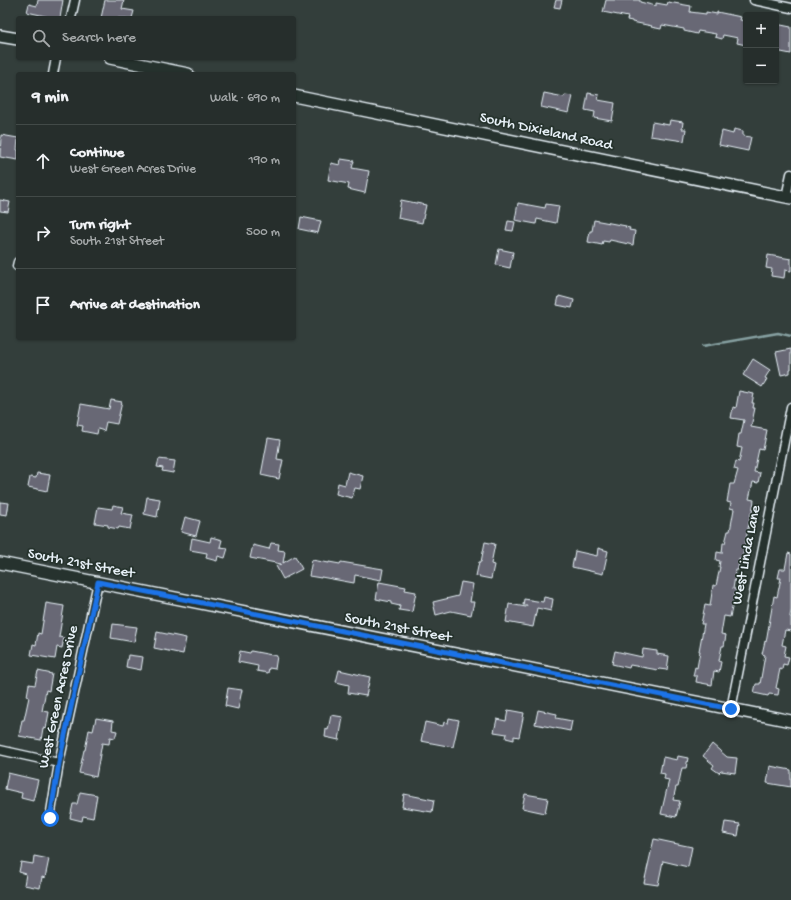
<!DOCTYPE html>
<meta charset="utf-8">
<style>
:root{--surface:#262e2c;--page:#2e3634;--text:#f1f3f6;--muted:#a4a8a9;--line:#424a48}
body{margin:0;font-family:"Gochi Hand",sans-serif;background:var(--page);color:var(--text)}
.controls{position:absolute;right:12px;top:12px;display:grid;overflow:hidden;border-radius:4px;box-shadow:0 1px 3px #0004}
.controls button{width:36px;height:36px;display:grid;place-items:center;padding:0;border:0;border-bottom:1px solid var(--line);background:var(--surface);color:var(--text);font:20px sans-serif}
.stop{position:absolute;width:12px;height:12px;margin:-9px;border:3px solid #1a73e8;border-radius:50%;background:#fff}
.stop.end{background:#1a73e8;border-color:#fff;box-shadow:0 1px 4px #0008}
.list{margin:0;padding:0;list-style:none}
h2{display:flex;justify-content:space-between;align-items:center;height:52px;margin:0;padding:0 16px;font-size:17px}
h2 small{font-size:13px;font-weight:400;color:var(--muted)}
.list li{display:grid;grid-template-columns:26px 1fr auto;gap:12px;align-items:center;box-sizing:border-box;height:72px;padding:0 16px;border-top:1px solid var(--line)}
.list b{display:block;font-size:15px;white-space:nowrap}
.list p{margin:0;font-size:13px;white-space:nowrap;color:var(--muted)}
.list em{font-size:13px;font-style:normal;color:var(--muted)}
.icon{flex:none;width:22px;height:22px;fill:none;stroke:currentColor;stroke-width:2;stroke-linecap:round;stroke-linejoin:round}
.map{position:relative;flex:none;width:791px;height:900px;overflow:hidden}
.search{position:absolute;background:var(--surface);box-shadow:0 1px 3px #0004;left:16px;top:16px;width:280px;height:44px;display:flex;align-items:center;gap:10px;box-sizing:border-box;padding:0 14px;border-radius:4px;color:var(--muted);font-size:15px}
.panel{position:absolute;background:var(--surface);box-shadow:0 1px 3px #0004;left:16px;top:72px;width:280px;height:268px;border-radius:4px}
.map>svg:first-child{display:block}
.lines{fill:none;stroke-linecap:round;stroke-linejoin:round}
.stream{stroke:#87a1a2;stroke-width:2.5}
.building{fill:#686875;stroke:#e8f1f8}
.street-casing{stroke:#e8f1f8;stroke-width:11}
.secondary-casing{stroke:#e8f1f8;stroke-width:14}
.street{stroke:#26332d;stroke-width:8}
.secondary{stroke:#26332d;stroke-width:11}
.route{stroke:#1a73e8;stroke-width:5}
.labels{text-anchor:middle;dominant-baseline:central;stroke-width:3.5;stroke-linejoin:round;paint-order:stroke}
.street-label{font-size:15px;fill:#e8f1f8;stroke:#26332d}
</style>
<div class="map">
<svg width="791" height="900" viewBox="0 0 791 900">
<rect width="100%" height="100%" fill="#333e3b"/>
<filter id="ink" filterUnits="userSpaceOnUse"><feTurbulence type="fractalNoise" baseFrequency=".025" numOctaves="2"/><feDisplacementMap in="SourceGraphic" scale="8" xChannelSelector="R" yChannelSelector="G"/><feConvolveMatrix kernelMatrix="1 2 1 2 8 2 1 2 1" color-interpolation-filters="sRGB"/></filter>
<g filter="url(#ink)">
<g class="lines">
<path class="stream" d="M703,346L778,333L791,336"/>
</g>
<path class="building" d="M38,0H63L60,18H54L27,12L29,4L37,6Z
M105,0H124L122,9L134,11L132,18H101Z
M556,0H562L560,8L554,7Z
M606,0H640V2L656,6V3L667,5L668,2L691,6L690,12L706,14V12L717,14V12L741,17L740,20L746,21V45L737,43L738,38L723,35L722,39L715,37L716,34L698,31L697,34L684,31V29L662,25L661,29L651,27L652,26L632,22V21L627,20L628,17L603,12Z
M776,24L791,27V54L776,51Z
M544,93L564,97L565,95L573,96L569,113L541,107Z
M588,93L599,95L598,100L615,103L612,121L594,118L595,112L585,110Z
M670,120L683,122L682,129H686L684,141L650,136L652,122L669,125Z
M734,129L743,131V136L751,137L748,151L719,145L722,131L733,134Z
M1,135L18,138L17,150H18V160L0,157Z
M341,159L354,161L352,168L369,171L365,193L348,189L349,184L328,180L331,163L340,165Z
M0,200L10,202L8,212L0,211Z
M401,200L426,205L422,223L398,218Z
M518,203L545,208L546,204L559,206L556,223L537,219L536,224L515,220Z
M301,217L321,221L318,233L299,229Z
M594,220L626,226L625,227L630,228L629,230L635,231L633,245L610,240L609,242L603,241L602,245L588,242L590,231H592Z
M508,221L515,222L513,231L506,230Z
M499,249L513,252L510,268L496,265Z
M768,255L791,259V271L785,270L784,278L771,276L772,269L766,268Z
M559,296L574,300L572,308L557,305Z
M791,349V369H790V373L781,375L776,352Z
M753,359L770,370L765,378L767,379L762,387L743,375Z
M739,391L754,394L752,403H754L753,408H755L751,427L767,430L763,450L759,449L754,472L760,473L758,483L753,482L749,499L754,500L752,513H751L742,560L739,559L738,570H736L733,589H736L730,617L724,616L721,634L726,635L724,646H722L719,661L721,662L719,672L714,671L712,685L696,682L697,676H693L695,667L697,668L700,651H699L704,624H701L705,605L710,606L713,585L716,586L720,567H719L720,561L716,560L717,552L722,553L723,543H725L728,531H730L734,509L730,508L731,503L727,502L730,484H734L738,470L734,469L736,461L739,462L742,448L737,447L739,434H741L744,420L731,418L733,407L736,408Z
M111,400L122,402L117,424L106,422L104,431L98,429L97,434L82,431L83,426L77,425L81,404L109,409Z
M268,438L280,440L277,459L283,460L279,479L261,475Z
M159,459L175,461L173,473L162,471L163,468L157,467Z
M348,472L363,476L360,489L355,488L352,498L336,494L338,483L345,485Z
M37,473L50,475L47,491L28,487L30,477L36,478Z
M147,497L160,499L157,517L144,514Z
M0,502L9,503L7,515L0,514Z
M113,505L123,507L121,513L133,515L130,529L119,527L118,529L108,527V525L95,523L98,507L112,509Z
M185,517L200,521L196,536L181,532Z
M211,537L222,540L220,547L228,548L225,558L218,556L217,561L206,558L207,553L190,550L192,538L210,542Z
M485,542L495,544L491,564L494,565L491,579L476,576L479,562H481Z
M271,543L279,544L278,550L285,551L283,563L295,556L302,569L283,579L276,566L281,564L250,558L253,545L269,549Z
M598,548L608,551L603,574L572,567L575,551L597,556Z
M788,553L791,554V610L790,617H791V631L785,630L782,645L786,646L784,656L789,657L787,665L783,664L782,670L780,669L776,688L779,689L778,695L769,694L768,696L754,693L756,684H760L765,655L762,654L765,641L766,642L774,596L777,597L781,578H778L780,569H785Z
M312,560L329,563V562L340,564L341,562L383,569L381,580L355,575L354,583L321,577V578L309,576Z
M379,582L406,587L405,590L416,592L412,612L399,610L400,606L391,604V602L376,599Z
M461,582L473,584L470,602H474L471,615L451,611L436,615L433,602L458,596Z
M544,597L553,599L551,611L537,608L533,627L506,622L509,604L526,607L527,605H523L524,599L543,602Z
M46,603L64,606L59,637L64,638L62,648L57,647L55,659L31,655L33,644L36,645L38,633L41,634Z
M113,624L137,627L134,642L111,638Z
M157,632L186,638L183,654L154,648Z
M643,649L657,651V654L669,656L667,670L659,669L658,670L630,665L629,668L612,664L615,651L642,657Z
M240,651L250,653L251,651L277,656L275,669L269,668L268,673L257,671L258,666L238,662Z
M128,655L143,657L141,670L126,667Z
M339,670L370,677L366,696L348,693L349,685L336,682Z
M38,671L52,674L49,691L46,690L42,711L49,712L46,729L43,728L41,740L19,736L22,720H24L29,697L27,696L29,684L35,685Z
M228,688L242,690L238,709L225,706Z
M508,710L524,713L519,737L514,736V740L506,738L507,734L494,732L497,719L506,721Z
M538,710L557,714L556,718L572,721L570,731L535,724Z
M331,715L343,717L339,740L325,737L326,729L328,730Z
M96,718L113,721L112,730L117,731L115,738L110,737L109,744L102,743L96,777L79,773L84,750H85L89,730L93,731Z
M449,718L459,720L453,747L421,741L425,722L443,726L444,722L448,723Z
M712,744L727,757L737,758L735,773L721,771L719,773L712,768L714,765L703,756Z
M678,756L688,758L686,768H682L678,787H676L673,800L680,801L676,817L661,814L669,780L664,779L665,774L660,773L663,757L677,760Z
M770,766L791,770V787L767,783Z
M8,773L38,780L33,801L21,798L22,793L5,789Z
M80,792L97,795L93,818L83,816L82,821L70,818L73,804H77Z
M404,794L434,800L432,812L402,807Z
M525,794L548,798L545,813L522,808Z
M725,822L740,824L738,836L723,833Z
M654,839L692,847L688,867L663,861L658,885L644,883Z
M34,856L49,859L45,878L42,877L40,888L24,885L26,874L19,872L21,862L33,864Z"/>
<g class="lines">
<g class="street-casing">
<path id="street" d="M754,0L791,8
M71,18L75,0
M53,74L56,58
M786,197L791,174
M17,266L18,262
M731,709L791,407
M0,750L59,763
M50,818L59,763L98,582"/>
</g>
<g class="secondary-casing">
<path id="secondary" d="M0,36L18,39
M110,58L188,74
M294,96L791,198
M0,563L791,721"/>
</g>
<use href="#street" class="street"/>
<use href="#secondary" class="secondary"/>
</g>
</g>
<g class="lines" filter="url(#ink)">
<path class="route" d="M50,818L59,763L98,582L731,709"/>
</g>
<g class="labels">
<g class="street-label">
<text transform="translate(546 132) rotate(12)">South Dixieland Road</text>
<text transform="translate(747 555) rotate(-79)">West Linda Lane</text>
<text transform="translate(81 564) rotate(11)">South 21st Street</text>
<text transform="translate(398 628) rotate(11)">South 21st Street</text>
<text transform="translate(59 697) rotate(-78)">West Green Acres Drive</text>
</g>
</g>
</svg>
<div class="controls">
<button>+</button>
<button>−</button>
</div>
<div class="stop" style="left:50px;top:818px"></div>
<div class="stop end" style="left:731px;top:709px"></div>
<div class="search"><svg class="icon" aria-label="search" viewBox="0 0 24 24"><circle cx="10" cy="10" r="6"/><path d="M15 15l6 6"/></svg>Search here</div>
<section class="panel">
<h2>9 min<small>Walk · 690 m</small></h2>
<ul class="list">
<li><svg class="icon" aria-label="ahead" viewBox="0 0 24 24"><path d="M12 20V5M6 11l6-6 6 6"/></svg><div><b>Continue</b><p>West Green Acres Drive</p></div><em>190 m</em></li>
<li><svg class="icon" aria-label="right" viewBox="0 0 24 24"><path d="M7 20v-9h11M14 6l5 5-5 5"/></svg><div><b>Turn right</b><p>South 21st Street</p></div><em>500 m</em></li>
<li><svg class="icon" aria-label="arrive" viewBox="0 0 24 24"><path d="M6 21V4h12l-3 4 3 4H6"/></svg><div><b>Arrive at destination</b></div></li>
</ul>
</section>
</div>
